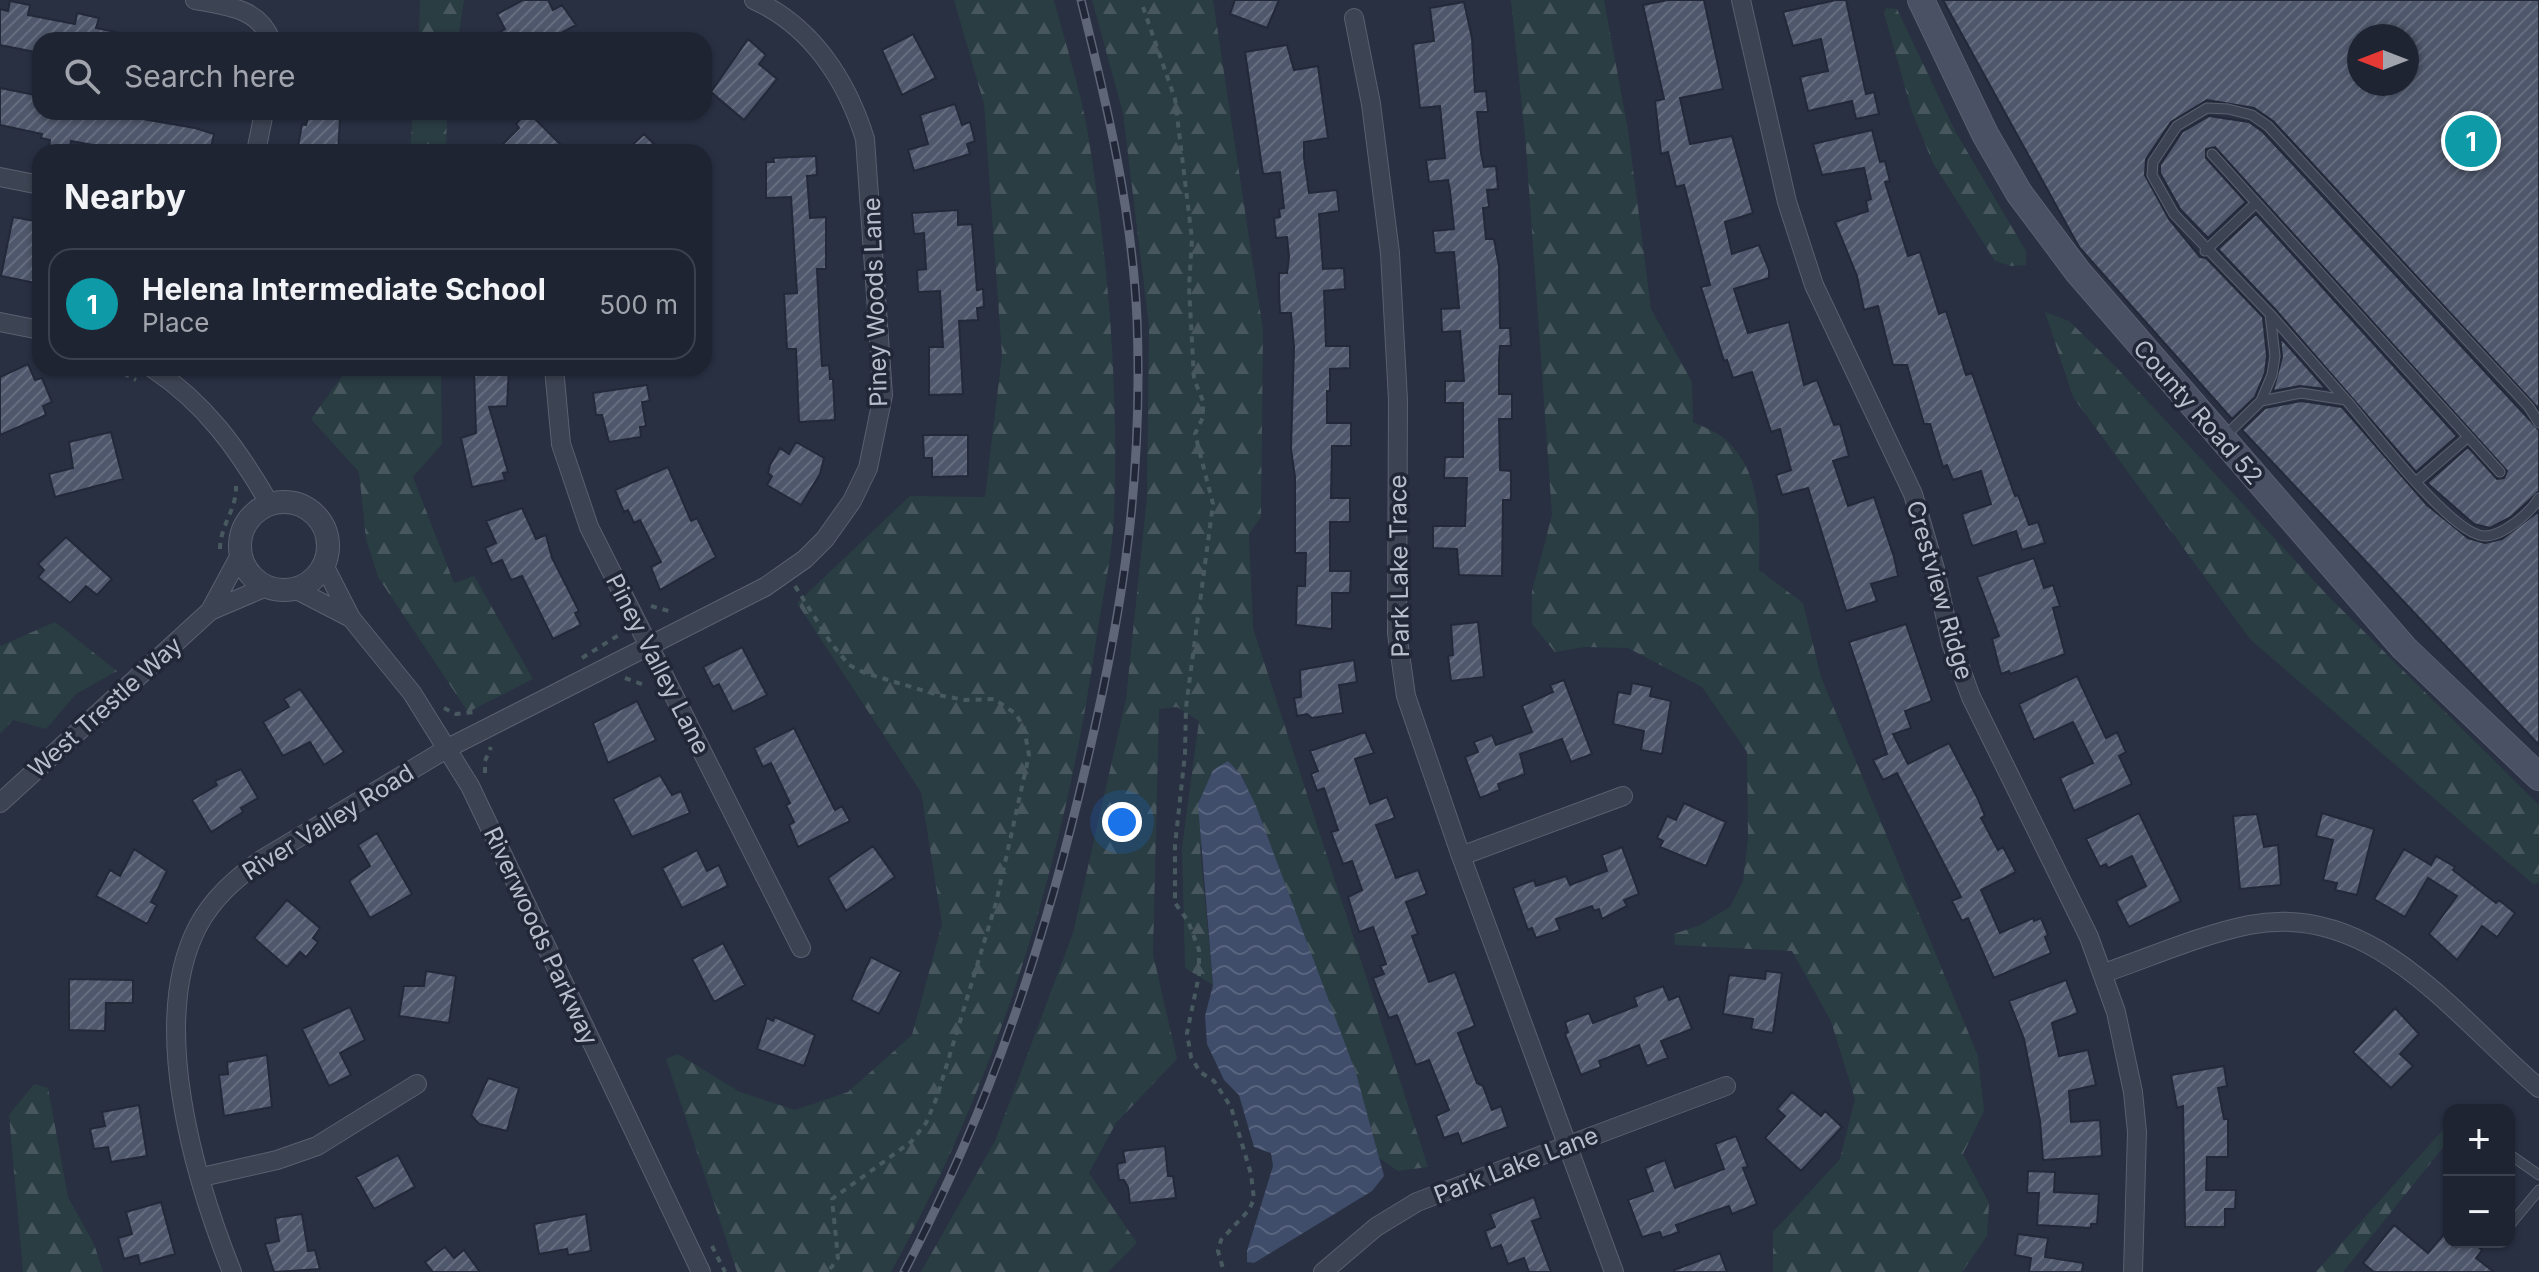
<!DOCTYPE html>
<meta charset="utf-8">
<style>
:root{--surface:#1e2432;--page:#262c3a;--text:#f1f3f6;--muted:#a1a4ac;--line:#3c414d;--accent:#95aff5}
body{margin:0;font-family:Inter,sans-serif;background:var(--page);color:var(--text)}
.controls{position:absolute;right:24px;bottom:24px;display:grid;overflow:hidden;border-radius:16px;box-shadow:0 2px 6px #0004}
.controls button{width:72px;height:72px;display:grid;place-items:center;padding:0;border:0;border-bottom:2px solid var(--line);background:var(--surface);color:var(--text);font:40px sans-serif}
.compass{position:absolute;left:2347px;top:24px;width:72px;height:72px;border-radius:50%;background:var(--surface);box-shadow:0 2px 6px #0004;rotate:270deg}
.you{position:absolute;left:1122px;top:822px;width:28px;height:28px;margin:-20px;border:6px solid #fff;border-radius:50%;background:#1a73e8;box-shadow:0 0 0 12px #1a73e833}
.badge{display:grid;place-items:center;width:52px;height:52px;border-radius:50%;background:var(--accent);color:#fff;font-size:26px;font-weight:700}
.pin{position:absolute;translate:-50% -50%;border:4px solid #fff;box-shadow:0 2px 8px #0006}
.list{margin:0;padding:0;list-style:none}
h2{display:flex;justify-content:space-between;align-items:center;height:104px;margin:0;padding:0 32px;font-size:34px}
h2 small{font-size:26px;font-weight:400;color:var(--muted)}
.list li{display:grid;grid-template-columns:52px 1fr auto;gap:24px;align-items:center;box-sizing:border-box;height:112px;margin:0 16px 16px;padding:0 16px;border:2px solid var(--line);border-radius:24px}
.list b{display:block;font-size:30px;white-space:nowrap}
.list p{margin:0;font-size:26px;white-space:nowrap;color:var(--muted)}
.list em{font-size:26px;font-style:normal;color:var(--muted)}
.icon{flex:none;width:44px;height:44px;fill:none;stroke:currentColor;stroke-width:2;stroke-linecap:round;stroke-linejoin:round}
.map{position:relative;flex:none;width:2539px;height:1272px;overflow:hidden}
.search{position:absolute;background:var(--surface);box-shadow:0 2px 6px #0004;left:32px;top:32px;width:680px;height:88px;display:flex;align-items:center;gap:20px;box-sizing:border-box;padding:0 28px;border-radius:24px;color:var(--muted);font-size:30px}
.panel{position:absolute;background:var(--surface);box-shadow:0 2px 6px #0004;left:32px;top:144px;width:680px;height:232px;border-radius:24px}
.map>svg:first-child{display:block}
.forest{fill:url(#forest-firs)}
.water{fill:url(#water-waves)}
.building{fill:url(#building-hatch);stroke:#232939;stroke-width:2;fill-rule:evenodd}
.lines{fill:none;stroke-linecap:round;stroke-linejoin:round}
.service-casing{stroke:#5a606f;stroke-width:11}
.minor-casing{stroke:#5a606f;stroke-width:20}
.tertiary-casing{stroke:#5a606f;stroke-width:24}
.secondary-casing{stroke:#5a606f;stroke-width:28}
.path{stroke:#485a60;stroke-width:4;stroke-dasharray:6 6;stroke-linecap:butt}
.service{stroke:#3c4352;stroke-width:9}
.minor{stroke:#3c4352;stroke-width:18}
.tertiary{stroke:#3c4352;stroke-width:22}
.secondary{stroke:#4a5165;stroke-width:26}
.rail-casing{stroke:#5e6678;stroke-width:9}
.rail{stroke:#212737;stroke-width:6;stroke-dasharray:18;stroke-linecap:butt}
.labels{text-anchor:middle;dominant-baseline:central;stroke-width:7;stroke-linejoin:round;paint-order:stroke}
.street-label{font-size:24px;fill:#b9becc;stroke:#212737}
</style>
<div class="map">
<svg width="2539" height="1272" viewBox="0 0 2539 1272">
<defs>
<pattern id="forest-firs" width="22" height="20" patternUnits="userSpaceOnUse" patternTransform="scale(2)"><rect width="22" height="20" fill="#2a3d43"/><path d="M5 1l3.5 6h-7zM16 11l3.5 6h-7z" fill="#47575d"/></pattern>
<pattern id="water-waves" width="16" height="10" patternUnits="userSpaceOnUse" patternTransform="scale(2)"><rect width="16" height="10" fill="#3f4c6a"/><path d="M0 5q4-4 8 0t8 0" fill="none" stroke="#59647e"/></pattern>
<pattern id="building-hatch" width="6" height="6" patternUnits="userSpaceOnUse" patternTransform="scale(2)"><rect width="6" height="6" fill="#4e576b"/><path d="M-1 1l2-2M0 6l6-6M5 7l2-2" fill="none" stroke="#656d7f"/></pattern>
</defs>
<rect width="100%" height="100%" fill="#283042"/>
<path class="forest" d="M420,0H464L458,40H419Z
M954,0H1054C1065,42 1079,85 1087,128C1108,255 1119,388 1114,517C1112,558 1102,600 1096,641C1064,864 999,1075 891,1272H737L666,1059L678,1054L740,1092L795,1110L848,1092L912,1035L942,924L921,792L797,603L910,496L985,497L1002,355L984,104Z
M1092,0H1213L1263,330L1261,517L1249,534L1253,628L1428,1167L1398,1171L1379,1158L1356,1073L1242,775L1200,847L1213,985L1185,968L1182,847L1199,721L1177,707L1159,709L1153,954L1177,1059L1116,1123L1089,1173L1137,1243L1108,1272H921L995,1141L1073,933L1126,699L1147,496L1149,326L1123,113Z
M1511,0H1604L1628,130L1651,309L1692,382L1693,422C1703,427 1718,432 1726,440C1762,472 1760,526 1759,570L1803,603L1821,677L1978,1056L1984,1111L1963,1154L1989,1203L1987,1236L1962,1272H1773V1232L1840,1159L1855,1099L1831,1021L1792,951L1675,945L1674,934L1700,925L1730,907L1743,881L1748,838L1747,752L1702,687L1628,648L1585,647L1555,652L1532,624V591L1552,515L1526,147Z
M1886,8L1897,9L1955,131L2026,251V265L2011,266L1995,261L1933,163L1912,112L1884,13Z
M413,112H447L446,152H410Z
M2045,312L2069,321L2115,366L2328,596L2539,805V883L2533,884L2250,639L2073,397Z
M348,368H441L442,444L413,477L454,583L474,576L533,679L468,712L378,577L366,539L359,472L311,419Z
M55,622L117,671L76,694L46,729L13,720L0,734V646Z
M34,1084L48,1088L68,1197L94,1244L103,1272H23L9,1115Z
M2449,1123V1140L2343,1272H2316Z"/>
<path class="water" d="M1228,761L1241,775L1256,806L1356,1073L1384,1176L1372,1191L1254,1263L1247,1262V1251L1273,1166L1271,1153L1254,1147L1239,1095L1224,1080L1207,1044L1205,1016L1213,985L1198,804L1213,770Z"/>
<path class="building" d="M523,0H548L553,10L562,5L576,25L548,40H486L505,29L497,14Z
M1235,0H1279L1267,28L1230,14Z
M1668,0H1704L1723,89L1680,98L1690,144L1732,136L1753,213L1725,222L1732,254L1759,245L1769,270V278L1734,289L1748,333L1789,322L1804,385L1817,380L1834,425L1840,424L1849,456L1833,461L1848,506L1874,497L1894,557L1898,576L1871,584L1877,601L1846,611L1808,488L1782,495L1776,475L1791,470L1780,429L1771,432L1752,372L1733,378L1727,360L1724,361L1701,287L1710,285L1684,185L1676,187L1668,152L1661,154L1655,101L1664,99L1643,5Z
M1836,0H1846L1866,94L1874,92L1879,114L1856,119L1852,101L1808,111L1800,77L1828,71L1821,39L1793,46L1783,12Z
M1943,0H2539V409L2273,121L2254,108L2207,100L2171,122L2146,159L2145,175L2169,219L2200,257L2206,258L2263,317L2267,356L2265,373L2255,397L2232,419L2079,247ZM2359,36H2407V84H2359Z
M10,1L30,5L28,15L75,24L77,13L99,18L96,28L116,32L115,40H40V53L0,45V9L8,11Z
M1464,2L1472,38L1475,92L1486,91L1488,112H1477L1481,153L1484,167L1496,166L1498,189L1487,190L1489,207L1483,208L1486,239H1494L1499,266L1500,328H1510L1511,346H1500L1499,360V394H1512V419H1499L1500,470L1511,471V500H1503L1502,576L1459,575L1457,549L1433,548V526H1465L1467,478H1444L1445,457H1463V403H1445V381H1464L1460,331L1442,332L1441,309L1459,308L1454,252L1435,253L1433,231L1454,229L1450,191L1448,180L1429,182L1426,160L1445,158L1440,106L1420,108L1413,44L1434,41L1430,8Z
M913,34L936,78L902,95L882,50Z
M748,39L766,55L759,64L777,79L744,120L711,92Z
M1287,45L1294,70L1318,66L1328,138L1304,142V158L1309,193L1337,190L1339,211L1319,214L1323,269L1344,268L1345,289L1324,291L1326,346H1350V368L1330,369V391H1327V423H1351V446H1332L1331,498H1350V522H1330V571H1351L1350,593H1332V629L1296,625L1297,586H1305L1306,553H1295V477L1291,449L1294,347L1291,313H1280L1279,294V273H1287L1289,257L1287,237L1276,238L1274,218L1280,217L1279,209L1284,208L1280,172L1263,174L1245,52Z
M0,88L40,96V112H102L195,128L214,134L210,152H108L109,148L71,141L69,152L49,148L50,140L41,138L42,134L0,125Z
M955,104L962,125L970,122L975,141L967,144L970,154L914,171L908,150L928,144L920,115Z
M527,112L533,117L568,152H495L519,128L516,124Z
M309,113L340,119L338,152H297L302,124L306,125Z
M2209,116L2249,122L2263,132L2539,430V491L2511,517L2490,528L2474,524L2427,483L2468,447L2497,479L2504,478L2507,471L2215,147L2206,149V158L2246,202L2208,238L2180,209L2160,173V165L2182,132Z
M1872,130L1880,162L1885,161L1890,181L1885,182L1908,256L1920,252L1939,314L1946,311L1966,375L1972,373L2015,496L2018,495L2029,525L2038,522L2045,543L2022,550L2016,531L1973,546L1971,543L1962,514L1991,504L1981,471L1953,480L1947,465L1943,467L1930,424H1924L1907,365H1893L1878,306L1864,310L1857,276L1835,222L1868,211L1866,201L1871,199L1864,168L1822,175L1813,144Z
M644,134L662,152H625Z
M816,156L817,175L807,176L810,218L826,217V269H817L820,333L822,366L829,365L830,379H833L835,420L799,422L796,349H787L784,294L797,293L791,197L766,198V162H774L773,158Z
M958,210V225L972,224L977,290L983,289L984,307L977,308L978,320L959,321L963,394L929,395V347H943L940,291L918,292L917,270L926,269L924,233L914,234L912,213Z
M2256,214L2457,436L2416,472L2275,309L2218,249Z
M13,217L40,222V284L1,276Z
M2280,337L2326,389L2300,386L2273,391L2282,357Z
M28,364L35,380L42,378L52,402L43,406L46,415L0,435V377Z
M474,368H509L507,406L489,407L508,472L503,473L505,480L472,487L461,438L476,433Z
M647,385L650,401L642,402L646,426L640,427L641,437L609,442L602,415H596L593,393Z
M2301,401L2342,407L2427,505L2468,538L2485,543L2502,539L2539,511V745L2242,430L2265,408Z
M111,432L123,479L55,497L49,474L73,468L69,442Z
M923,435H968V476L932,477V458H924Z
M796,442L824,458L820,474L801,505L767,485L772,476L768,473L770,465L780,448L789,454Z
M668,467L691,521L697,518L716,557L660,590L651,567L661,562L640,520L634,523L628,510L624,512L615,490Z
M522,508L536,539L546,535L552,558L579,611L575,613L581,625L553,639L522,576L511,580L502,560L492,564L485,548L496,543L486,521Z
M66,537L112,579L97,595L86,586L70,603L38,577L44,570L38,564Z
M2034,558L2044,588L2053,585L2060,606L2053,608L2065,654L2010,674L2009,671L2001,674L1992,639L1999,636L1977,577Z
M1478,622L1484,677L1451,681L1448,656L1453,655L1451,625Z
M1906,624L1932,701L1905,711L1911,728L1893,734L1908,764L1949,743L1978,799L1985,816L1981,818L1998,850L2003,847L2016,872L1981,890L2000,933L2033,918L2034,921L2041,918L2048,935L2045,937L2051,953L1994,978L1968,918L1962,921L1952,901L1961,897L1897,773L1883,780L1873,760L1887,754L1849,642Z
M742,647L767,695L733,712L719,684L713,687L703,667Z
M1354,660L1357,682L1339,685L1343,713L1312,718L1307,714L1297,716L1294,698L1301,697L1300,670Z
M2077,676L2106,738L2117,732L2126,752L2119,756L2132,784L2074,811L2060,778L2093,763L2073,722L2034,740L2019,704Z
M1564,680L1592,754L1571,762L1562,739L1520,754L1525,774L1498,784L1500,790L1480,798L1465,757L1478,752L1474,742L1492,735L1496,745L1532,732L1522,706L1553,692L1550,685Z
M1632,683L1652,687L1650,696L1671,701L1662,754L1641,750L1644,731L1613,724L1618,692L1630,694Z
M300,689L344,752L324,765L310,742L283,756L263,722L289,707L284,699Z
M637,701L656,740L608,763L593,723Z
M794,728L835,810L842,806L850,821L798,847L789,825L794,822L786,805L790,803L771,763L763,767L754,748Z
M1365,732L1374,753L1355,759L1370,804L1387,797L1395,818L1376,825L1396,878L1418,870L1427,894L1406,902L1418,934L1412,936L1429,982L1455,972L1475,1026L1458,1033L1477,1083L1483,1086L1492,1110L1501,1106L1508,1127L1462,1144L1458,1133L1444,1138L1436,1116L1449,1110L1429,1060L1416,1065L1397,1015L1389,1018L1380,997L1373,978L1384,974L1380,966L1386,964L1373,927L1359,932L1348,897L1362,890L1352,861L1343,864L1331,832L1338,830L1324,788L1317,791L1311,774L1318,771L1310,751Z
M241,769L258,798L241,808L243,812L211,832L192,800L217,785L215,781Z
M660,775L672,795L681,791L690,813L632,837L613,799Z
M1684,803L1726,822L1706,866L1660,847L1663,841L1657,838L1667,816L1676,820Z
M2139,813L2181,901L2129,927L2116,901L2146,886L2132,856L2108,868L2106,864L2100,867L2086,839Z
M2322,813L2374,829L2357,895L2335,890L2337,883L2323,880L2333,840L2316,836Z
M2257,814L2264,847L2278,845L2281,885L2240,889L2233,816Z
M377,833L412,894L370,918L349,881L370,866L358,845Z
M873,846L895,877L846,911L828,878Z
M1622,847L1639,894L1624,900L1627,906L1602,919L1599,909L1594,911L1592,906L1556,919L1560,930L1536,938L1532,928L1528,930L1513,888L1534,880L1536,886L1566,876L1570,885L1607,871L1602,855Z
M134,849L167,871L151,902L157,905L147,924L96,896L110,870L120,876Z
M2404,849L2431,865L2436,856L2455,867L2453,870L2496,903L2499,900L2515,913L2497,937L2482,926L2457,960L2429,934L2457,896L2428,878L2405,917L2374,899Z
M697,850L707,871L719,865L728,886L682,908L662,868Z
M287,900L320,928L313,938L318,942L306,957L300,952L287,967L254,938Z
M723,943L745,985L714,1002L692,959Z
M871,957L901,972L879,1014L851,1000Z
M426,971L456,976L449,1023L399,1016L404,986H424Z
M1766,971L1782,973L1773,1033L1751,1029L1753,1019L1723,1014L1729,975L1765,979Z
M69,979L133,980V1003H106L105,1031L69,1030Z
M2066,980L2078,1013L2052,1023L2059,1056L2088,1050L2096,1085L2069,1091L2071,1122L2100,1120L2102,1156L2043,1160L2040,1121L2024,1039L2009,1001Z
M1663,986L1669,1000L1679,996L1692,1029L1661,1041L1668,1058L1647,1066L1639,1045L1599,1061L1601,1067L1581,1075L1565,1034L1568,1032L1565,1022L1589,1013L1593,1023L1637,1006L1634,997Z
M350,1007L365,1040L340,1053L351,1075L329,1086L302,1029Z
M2395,1008L2419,1034L2400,1054L2413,1066L2391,1088L2353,1052Z
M775,1017L815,1035L804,1066L757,1049L767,1018L773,1021Z
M267,1055L272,1107L224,1116L219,1075L228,1074L227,1062Z
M2224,1066L2227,1086L2218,1088L2224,1119H2228V1157H2207L2206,1190H2236L2235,1209H2225V1227H2185L2183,1106L2177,1108L2171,1075Z
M488,1078L519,1088L507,1131L479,1124L471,1115Z
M1792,1092L1821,1116L1825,1111L1842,1127L1801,1171L1765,1138L1785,1116L1777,1109Z
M139,1105L147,1156L111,1162L108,1147L94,1149L90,1129L105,1126L102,1112Z
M1736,1136L1748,1167L1743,1168L1757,1204L1732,1214L1729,1206L1705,1214L1676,1225L1679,1232L1662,1238L1660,1232L1642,1237L1628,1200L1653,1191L1645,1168L1665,1160L1675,1188L1724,1169L1715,1144Z
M1165,1146L1168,1176H1173L1176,1198L1130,1203L1128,1187L1124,1180H1119L1117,1164L1125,1162L1123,1151Z
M398,1155L415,1187L374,1209L356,1177Z
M2028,1171L2055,1172L2054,1192L2099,1194L2097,1224H2091V1228L2037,1225L2039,1193H2027Z
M1534,1197L1541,1218L1532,1221L1551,1272H1529L1524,1258L1508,1264L1501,1245L1491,1249L1485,1231L1495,1227L1490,1214Z
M161,1202L175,1254L140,1264L138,1255L124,1259L118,1238L132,1234L126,1212Z
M302,1214L308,1251L315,1250L320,1269L274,1272L265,1244L279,1241L275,1218Z
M586,1214L591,1251L568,1255L567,1249L539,1254L534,1224Z
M2394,1225L2428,1253L2445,1233L2449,1242H2472L2482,1250L2476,1258L2494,1272H2374L2363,1263Z
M2018,1234L2048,1238L2045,1257L2083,1263L2082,1272H2029L2031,1258L2015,1255Z
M445,1247L454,1258L464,1250L480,1272H433L425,1262Z
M1720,1253L1727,1272H1674V1270Z"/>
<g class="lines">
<g class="service-casing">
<path id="service" d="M2212,154L2500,472
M2205,251L2256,203
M2270,314L2345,399
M2261,401L2301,393L2346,400C2370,427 2452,536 2485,536C2503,536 2530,513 2539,498
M2225,436L2261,401L2272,375L2275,356L2270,314L2174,214L2152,175L2153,162L2177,126L2207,108L2228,109L2252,115L2268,126L2529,407L2539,423
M2417,481L2468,437
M2509,1154L2539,1175
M2509,1226L2539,1190"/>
</g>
<g class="minor-casing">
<path id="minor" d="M195,0C225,6 258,7 271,40
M1741,0L1787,202L1814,285L1913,494L1935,569L1951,643L1971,697L2089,937L2116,1012L2133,1092L2137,1132L2133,1272
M1354,18L1371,104L1390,253L1398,400L1397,633L1406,696L1461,856L1614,1272
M256,152L264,112
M0,177L40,185
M0,322L40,330
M152,368C205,403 238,449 269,503
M554,368L561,444L589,527L801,948
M324,565L351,618L412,693L470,786L701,1272
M295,589L351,618
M210,611L266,587
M0,803L210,611L240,555
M1461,856L1623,796
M2104,973C2151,957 2200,935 2249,925C2373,900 2455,1017 2539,1088
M202,1177L277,1160L317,1146L417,1084
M232,1272C194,1177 148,1022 198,926C213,898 236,878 261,860L448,748L765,587L805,559L825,539L852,501L868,468L883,395L865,139C847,81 812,26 754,0
M1323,1272L1376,1227L1417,1202L1726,1086"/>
</g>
<g class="tertiary-casing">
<path id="tertiary" d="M240 546a44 44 0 1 1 88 0a44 44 0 1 1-88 0Z"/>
</g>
<g class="secondary-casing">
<path id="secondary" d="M1921,0L1985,134L2019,193L2078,272L2404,648L2539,777"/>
</g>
<path class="path" d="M1143,7L1175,99L1192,239L1189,287L1194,379L1203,401V417L1195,434L1213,504L1186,707L1185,754L1175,845V903L1188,921L1199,950V975L1187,1033L1191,1057L1200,1072L1214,1081L1231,1107L1251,1174L1254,1199L1249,1210L1221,1240L1218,1251L1224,1272
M113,368L136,380
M220,549C220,526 237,509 236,486
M795,586L831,643L849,665L865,673L938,695L965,700L994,699L1016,714L1024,728L1029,755L996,903L937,1097L926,1123L911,1142L832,1199L838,1258L828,1272
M651,606L672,612
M582,658L622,633
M625,678L647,686
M444,708L456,714L474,712
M485,773V761L491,747
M712,1246L725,1272"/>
<use href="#service" class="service"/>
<use href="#minor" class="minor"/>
<use href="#tertiary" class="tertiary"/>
<use href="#secondary" class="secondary"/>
<g class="rail-casing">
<path id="rail" d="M904,1272C991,1105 1046,940 1088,757C1124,604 1143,477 1137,319C1132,210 1107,105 1081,0"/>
</g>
<use href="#rail" class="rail"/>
</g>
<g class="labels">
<g class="street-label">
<text transform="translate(875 302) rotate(-92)">Piney Woods Lane</text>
<text transform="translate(2198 412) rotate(49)">County Road 52</text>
<text transform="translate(1399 566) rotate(-91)">Park Lake Trace</text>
<text transform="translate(1940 590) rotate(74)">Crestview Ridge</text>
<text transform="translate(658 664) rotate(63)">Piney Valley Lane</text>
<text transform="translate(105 707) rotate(-42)">West Trestle Way</text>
<text transform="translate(328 822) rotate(-32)">River Valley Road</text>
<text transform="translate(541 936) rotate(65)">Riverwoods Parkway</text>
<text transform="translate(1516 1165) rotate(-21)">Park Lake Lane</text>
</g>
</g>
</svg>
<div class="controls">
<button>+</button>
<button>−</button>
</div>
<svg class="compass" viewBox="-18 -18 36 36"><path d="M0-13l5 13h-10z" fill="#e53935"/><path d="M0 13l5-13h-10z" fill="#a1a4ac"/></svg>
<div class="you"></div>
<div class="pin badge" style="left:2471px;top:141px;background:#0f9aa8">1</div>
<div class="search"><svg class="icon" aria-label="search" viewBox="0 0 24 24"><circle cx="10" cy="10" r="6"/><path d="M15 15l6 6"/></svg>Search here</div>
<section class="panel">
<h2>Nearby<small></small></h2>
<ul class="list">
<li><span class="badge" style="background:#0f9aa8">1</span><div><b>Helena Intermediate School</b><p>Place</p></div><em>500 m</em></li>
</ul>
</section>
</div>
